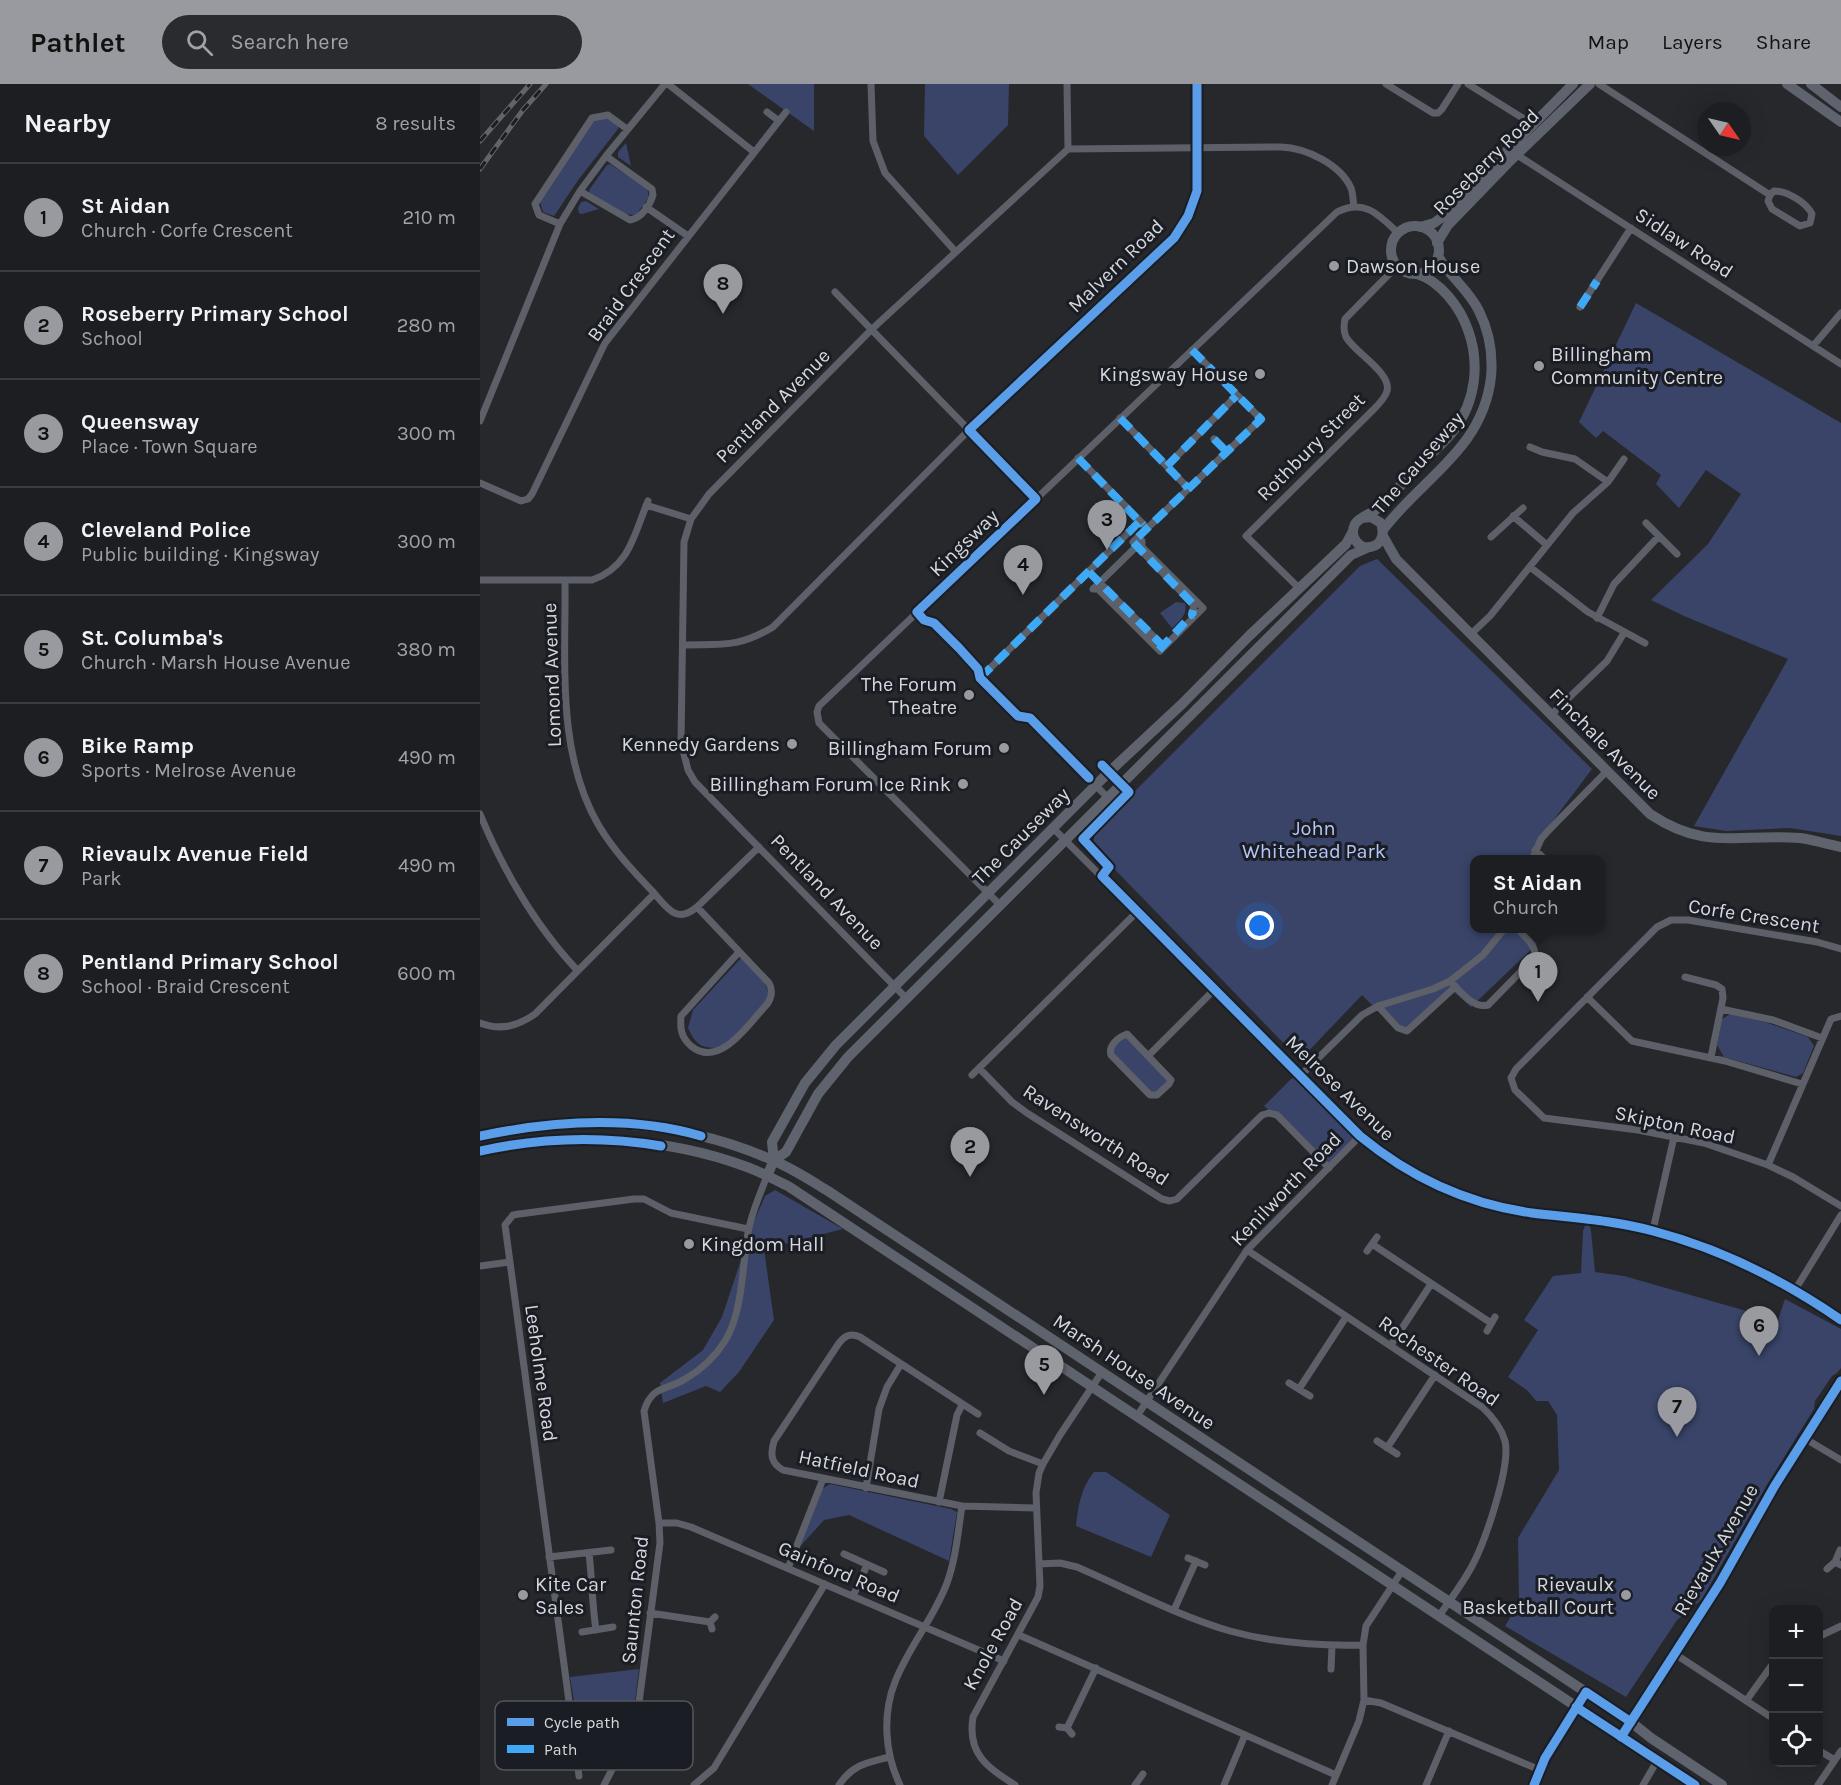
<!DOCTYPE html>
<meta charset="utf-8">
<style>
:root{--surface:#1d1e21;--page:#2a2b2e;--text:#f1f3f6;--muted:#a0a2a5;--line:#3b3c3f;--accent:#999a9f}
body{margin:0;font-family:Karla,sans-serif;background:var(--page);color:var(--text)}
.controls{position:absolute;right:18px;bottom:18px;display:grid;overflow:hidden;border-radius:12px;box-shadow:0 6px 24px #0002}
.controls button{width:54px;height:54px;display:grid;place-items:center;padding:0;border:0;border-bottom:2px solid var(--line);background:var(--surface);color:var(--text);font:30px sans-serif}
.compass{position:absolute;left:1217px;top:18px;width:54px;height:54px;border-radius:50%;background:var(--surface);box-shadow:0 6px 24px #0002;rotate:124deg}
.you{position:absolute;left:780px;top:842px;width:21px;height:21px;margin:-15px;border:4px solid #fff;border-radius:50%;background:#1a73e8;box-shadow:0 0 0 9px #1a73e833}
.badge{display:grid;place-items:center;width:39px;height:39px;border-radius:50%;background:var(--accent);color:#111;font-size:20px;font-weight:700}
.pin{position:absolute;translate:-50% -50px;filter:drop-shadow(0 2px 3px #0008)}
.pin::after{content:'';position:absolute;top:32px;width:21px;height:18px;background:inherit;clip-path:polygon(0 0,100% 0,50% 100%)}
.popup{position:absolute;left:990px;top:771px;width:135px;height:78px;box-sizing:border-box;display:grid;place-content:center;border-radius:12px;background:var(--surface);filter:drop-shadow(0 2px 4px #0005);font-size:20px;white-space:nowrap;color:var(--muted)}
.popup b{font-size:22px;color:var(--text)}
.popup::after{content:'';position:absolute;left:50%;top:100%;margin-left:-12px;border:12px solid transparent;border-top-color:var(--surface)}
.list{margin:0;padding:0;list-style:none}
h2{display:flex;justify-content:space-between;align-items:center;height:78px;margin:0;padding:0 24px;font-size:26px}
h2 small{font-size:20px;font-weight:400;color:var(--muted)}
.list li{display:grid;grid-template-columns:39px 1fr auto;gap:18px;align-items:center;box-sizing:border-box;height:108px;padding:0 24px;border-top:2px solid var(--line)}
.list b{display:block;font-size:22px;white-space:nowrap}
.list p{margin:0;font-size:20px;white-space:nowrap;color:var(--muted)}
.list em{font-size:20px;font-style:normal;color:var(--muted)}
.icon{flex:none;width:33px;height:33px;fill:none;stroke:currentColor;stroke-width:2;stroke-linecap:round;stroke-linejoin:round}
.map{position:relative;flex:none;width:1361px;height:1701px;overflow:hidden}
header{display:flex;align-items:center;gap:36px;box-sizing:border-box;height:84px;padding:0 30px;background:var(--accent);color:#111}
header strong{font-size:28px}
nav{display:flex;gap:33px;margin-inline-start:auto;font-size:21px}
.search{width:420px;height:54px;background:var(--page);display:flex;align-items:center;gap:15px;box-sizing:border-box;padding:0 21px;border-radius:33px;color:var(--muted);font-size:22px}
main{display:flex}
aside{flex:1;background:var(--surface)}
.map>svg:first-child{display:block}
.green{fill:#394468}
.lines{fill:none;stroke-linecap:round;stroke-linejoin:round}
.street{stroke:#5d6068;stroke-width:7}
.secondary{stroke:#5f636d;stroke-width:10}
.rail-casing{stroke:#63646a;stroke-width:5}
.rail{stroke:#1b1d25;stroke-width:3;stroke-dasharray:9;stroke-linecap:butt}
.quiet{stroke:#3fa9f5;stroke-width:8;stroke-dasharray:15 8;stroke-linecap:butt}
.cycleway-casing{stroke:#1b1d25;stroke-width:13}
.cycleway{stroke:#5a9eea;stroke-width:9}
.poi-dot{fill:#999a9f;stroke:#1b1d25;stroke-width:2}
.labels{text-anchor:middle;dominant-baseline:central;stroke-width:6;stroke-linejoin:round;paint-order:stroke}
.street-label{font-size:20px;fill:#d6d8dd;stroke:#1b1d25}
.poi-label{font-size:20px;fill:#d6d8dd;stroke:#1b1d25;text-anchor:end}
.park-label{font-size:20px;fill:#b5c6fa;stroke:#1b1d25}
.key{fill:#1b1d25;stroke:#53555c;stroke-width:1.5}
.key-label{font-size:16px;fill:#d6d8dd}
</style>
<header>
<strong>Pathlet</strong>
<div class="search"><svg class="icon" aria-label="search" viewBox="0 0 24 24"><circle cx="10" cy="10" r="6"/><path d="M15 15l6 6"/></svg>Search here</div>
<nav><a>Map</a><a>Layers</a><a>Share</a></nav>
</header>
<main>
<aside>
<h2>Nearby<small>8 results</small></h2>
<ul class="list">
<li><span class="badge">1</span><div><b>St Aidan</b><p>Church · Corfe Crescent</p></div><em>210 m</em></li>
<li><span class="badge">2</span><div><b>Roseberry Primary School</b><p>School</p></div><em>280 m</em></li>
<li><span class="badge">3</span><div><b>Queensway</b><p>Place · Town Square</p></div><em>300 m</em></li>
<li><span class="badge">4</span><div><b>Cleveland Police</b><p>Public building · Kingsway</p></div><em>300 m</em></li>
<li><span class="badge">5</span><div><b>St. Columba's</b><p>Church · Marsh House Avenue</p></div><em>380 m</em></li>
<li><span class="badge">6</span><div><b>Bike Ramp</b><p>Sports · Melrose Avenue</p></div><em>490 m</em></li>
<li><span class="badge">7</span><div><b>Rievaulx Avenue Field</b><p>Park</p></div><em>490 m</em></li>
<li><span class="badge">8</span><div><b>Pentland Primary School</b><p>School · Braid Crescent</p></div><em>600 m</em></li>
</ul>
</aside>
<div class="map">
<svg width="1361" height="1701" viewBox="0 0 1361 1701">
<rect width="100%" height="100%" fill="#27282c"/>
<path class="green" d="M268,0H334V47Z
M445,0H529L528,41L478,91L444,52Z
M129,34L138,42V45L99,95L74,132L63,128L60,118L115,35Z
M146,59L151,82L138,73V68Z
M130,80L167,104L169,113L156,131L144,130L110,110L109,106L127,81Z
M106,117L119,125L102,130L99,129L98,124L101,118Z
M1156,219L1361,339V752L1310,744L1246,747L1214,742L1308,575L1204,532L1171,516L1228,460L1261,410L1226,386L1199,424L1176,400L1181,391L1123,347L1116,354L1099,338Z
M897,475L1112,685L1054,762L1055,766L1066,775L995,776V844L1044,845L1058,859L991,923L974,908L925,950L901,930L882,911L820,976L613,763L615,747L880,482Z
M696,518L705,519C708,530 700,537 692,544L680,529Z
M262,873L284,895L288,909L285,920L243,964C222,964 217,963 208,944L213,926Z
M1250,930L1288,939L1328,953L1334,962L1323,989L1316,993L1244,973L1237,961L1242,935Z
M648,951L691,996L673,1012L630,966Z
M816,993L877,1052L850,1080L784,1022L811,995Z
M295,1106L363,1145L284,1165L294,1236L259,1288L240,1308L226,1302L183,1319L180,1299L223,1266L242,1233L273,1140L285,1112Z
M1108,1134L1111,1147L1115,1188L1144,1192L1298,1236L1305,1215L1361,1245V1284L1357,1289L1352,1292L1335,1317L1334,1325L1288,1399L1222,1515L1197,1536L1146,1613L1025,1542L1039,1519L1038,1454L1079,1386L1077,1331L1068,1317H1056L1048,1307L1028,1293L1058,1246L1044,1236L1073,1192L1101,1189L1103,1147Z
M614,1388H626L690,1431L671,1473L596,1442C598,1422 601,1404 614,1388Z
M350,1400L471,1425L477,1428L469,1477L369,1431L344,1436L317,1466L342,1405Z
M159,1585L154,1625L142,1658L128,1683L102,1665L90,1593Z"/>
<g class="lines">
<path class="street" d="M188,0L274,68
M391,0L393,57L405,89L475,167
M587,0L588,65
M906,0L953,29H958L962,25L978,0
M988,0L1054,41
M1119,0L1290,111
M287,28L299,37
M1034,69L1361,280
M100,107L150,136C162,134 170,121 173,111L172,105L126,72
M1294,107C1307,107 1326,118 1332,130L1330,139L1320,142L1292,125L1288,117L1290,111Z
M166,123L208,152
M80,140L59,131L55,120L112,34L128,31L147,45
M355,208L556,415
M1100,223L1151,144
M1333,262L1361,229
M712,266L781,335L653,458L714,521L712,531L714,533
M640,334L708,404
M0,337L80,140L100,107L126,72L185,0
M734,355L746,367
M1050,363L1062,368L1095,375L1128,398
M598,374L667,444
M687,382L756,312
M0,399L41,417L48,415L52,410L125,259L306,28
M166,421L211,435
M1033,432L1067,461
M1166,439L1197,470
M1011,453L1043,424
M662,457V463L723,524L680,567L618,505H613Z
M1050,483L1108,528L1165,559
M609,488L683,562
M0,496H112C150,483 154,450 168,417
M85,496C86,578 76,669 119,742C134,767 154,788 174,809C188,825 197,840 217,823L279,763
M819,504L766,452L890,329C896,323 905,315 907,307C912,289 874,268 866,253C863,247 864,240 865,235L917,182
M437,528L444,536L454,539L479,564L498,585L500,594L538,632L550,634L629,715
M1117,534L1134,500L1179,452
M990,551L1010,532L1093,429L1128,398L1144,375
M203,561C242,560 258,564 293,543L489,346L694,154L708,132L717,107V0
M500,594L660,437
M1071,631L1127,577L1144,549
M0,730C24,788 54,840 97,886
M574,745L880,1052C931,1094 987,1120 1052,1129C1093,1134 1133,1136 1173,1147C1242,1165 1303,1196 1361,1236
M1055,766L1066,776
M1052,776L1061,755L1068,747L1126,688
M521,822L339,639L337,628L339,622L857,128C884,114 899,131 918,149
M217,823L289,899C293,906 292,912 288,919C270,938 240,986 211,962C201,953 200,945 201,932L259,868
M1361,865L1337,858L1208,836H1191L1177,843L1036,985L1031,994L1035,1006L1064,1034L1158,1046L1224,1059L1288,1081L1313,1093L1361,1122
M1205,893L1236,901L1242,905L1243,914L1231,973
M970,897C980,907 993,925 1008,921L1055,873C1056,861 1045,853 1037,844
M1107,913L1152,957L1245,977L1322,1000
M427,915L215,698L208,686L201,658L204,458L211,435L229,410L391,246L588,65L801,63C826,64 860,80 871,104C873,109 873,117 874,123
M898,922L918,944L927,947L975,903
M1241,925L1293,936L1342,954
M0,939C21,947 38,942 55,930L174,810
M647,950L691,996L689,1000L677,1011H670L631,971C628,962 638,953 647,950Z
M669,971L735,905
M499,984L532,1018L547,1029L682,1115L690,1117L697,1115L782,1031L789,1029L797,1031L849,1084
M492,991L657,828
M820,992L882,931L898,922L953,905L970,897L1003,871L1025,844
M1288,1081L1351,935L1361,932
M1173,1146L1194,1053
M892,1160L1011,1239
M767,1166L1002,1323C1013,1333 1021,1343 1025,1357C1031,1382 1005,1458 992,1482C983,1499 970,1516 959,1532
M887,1167L897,1153
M0,1182L30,1178
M1315,1206L1361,1131
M1007,1247L1015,1233
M911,1261L951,1200
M809,1299L830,1312
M819,1305L866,1233
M498,1330L380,1253C369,1248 363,1253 357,1262L294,1357C290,1371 291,1379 303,1386L482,1422L556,1424
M657,1332L767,1166L880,1052
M500,1349L529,1367L563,1380
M1324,1354L1361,1376
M897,1357L917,1370
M907,1364L955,1291
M386,1404L399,1325L407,1303L421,1280
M459,1418L477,1331L482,1321
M179,1439H197L211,1443L524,1577
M1360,1466L1355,1478L1361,1481
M109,1469C112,1494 112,1520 116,1546
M364,1470L404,1488
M69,1473L131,1466
M708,1474L725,1481
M559,1480L580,1479L597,1483C648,1505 698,1532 750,1547C793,1559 839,1562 883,1561
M308,1484L343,1395
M1347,1485L1355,1478
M373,1512L387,1481
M694,1526L716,1477
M170,1529L230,1538
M232,1545L230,1538L235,1533
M102,1548L133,1543
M539,1551L856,1691
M1338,1553L1361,1542
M1195,1570L1294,1635
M851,1585L852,1562
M884,1616L901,1619L1060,1686
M1266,1617L1294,1578
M579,1643L587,1644L592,1650
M587,1644L616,1584
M1141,1653L1151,1638
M1338,1666L1355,1676
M99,1692L25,1141L33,1131L39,1130L154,1115H164L191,1129L268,1145
M124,1701L148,1655L158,1626L180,1459L179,1439L164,1327C172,1301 186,1307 205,1295C221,1286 235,1273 245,1257C263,1228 262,1182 268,1149C271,1130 280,1110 287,1092
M214,1701L234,1684L345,1500
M359,1701C373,1680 387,1679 409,1673
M420,1701C405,1670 402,1631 415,1598C428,1564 454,1534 467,1499C476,1474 478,1448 482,1422
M535,1701C507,1683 487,1670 493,1633L558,1513L560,1502L556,1409L559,1389L563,1380L580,1351L622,1288
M655,1701L663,1690
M744,1701L765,1651
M852,1701L879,1637L884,1616L883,1561L886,1542L922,1487
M946,1701L969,1647
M1054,1701L1065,1674L1106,1608
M1163,1701L1177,1677
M1338,1701L1361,1667"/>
<path class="secondary" d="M1307,0L1361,38
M1331,0L1361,23
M911 166a24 24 0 1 1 48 0a24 24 0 1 1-48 0Z
M940,143L954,139L961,134L1093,0
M957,159L968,141L1028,79L1110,0
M882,434L891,433L901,439C906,454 899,465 883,463C875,459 870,450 875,440C880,432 894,429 901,422C915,408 928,393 942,379C953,368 965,358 974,346C996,317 1000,279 988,246C980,223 960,197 937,190
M903,446C943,393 1003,365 1011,293C1013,271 1009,247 999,227C989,206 969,192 958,172
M903,452L916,475L1170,730C1227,768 1259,749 1320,754C1334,756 1347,760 1361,763
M0,1052C98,1031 200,1035 292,1076C312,1084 330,1096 348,1107L1151,1638L1171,1654L1242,1701
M0,1067C86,1048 184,1052 267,1083C281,1088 295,1096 308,1102L1215,1701
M294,1076L292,1058L325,999L356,961L629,688L702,620L769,552L866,460L873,447
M287,1092L294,1076L306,1068L338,1010L368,973L871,471L887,464
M1151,1638L1240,1499L1294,1403L1361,1297"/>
<g class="rail-casing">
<path id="rail" d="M0,57L50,0
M0,85L43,26L66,0"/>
</g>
<use href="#rail" class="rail"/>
<path class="quiet" d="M1100,223L1117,197
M712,266L781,335L653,458L714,521L712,531L714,533
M640,334L708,404
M734,355L746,367
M598,374L663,441
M687,382L756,312
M609,488L683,562
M679,566L712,531
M500,594L660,437"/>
<g class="cycleway-casing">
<path id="cycleway" d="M622,681L649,708L603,755L629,783L622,792L880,1052C931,1094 987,1120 1052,1129C1093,1134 1133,1136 1173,1147C1242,1165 1303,1196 1361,1236
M609,694L550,634L538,632L500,594L498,585L479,564L454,539L444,536L437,528L556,415L489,346L694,154L708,132L717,107V0
M0,1052C72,1037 149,1031 221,1052
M0,1067C59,1054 122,1052 181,1062
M1096,1623L1215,1701
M1141,1653L1240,1499L1294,1403L1361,1297
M1054,1701L1065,1674L1106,1608L1151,1638"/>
</g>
<use href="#cycleway" class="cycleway"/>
</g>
<g class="poi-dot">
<circle cx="854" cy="182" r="6"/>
<circle cx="1059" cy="282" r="6"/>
<circle cx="780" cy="290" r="6"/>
<circle cx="489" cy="611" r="6"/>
<circle cx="312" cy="660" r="6"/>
<circle cx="524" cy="664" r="6"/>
<circle cx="483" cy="700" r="6"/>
<circle cx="209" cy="1160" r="6"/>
<circle cx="43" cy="1511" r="6"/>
<circle cx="1146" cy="1511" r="6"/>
</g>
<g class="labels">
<g class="street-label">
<text transform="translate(1006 78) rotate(-45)">Roseberry Road</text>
<text transform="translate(1204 159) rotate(33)">Sidlaw Road</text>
<text transform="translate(636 182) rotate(-44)">Malvern Road</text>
<text transform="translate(151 201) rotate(-54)">Braid Crescent</text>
<text transform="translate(293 322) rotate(-45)">Pentland Avenue</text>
<text transform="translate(831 363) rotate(-45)">Rothbury Street</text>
<text transform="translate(938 379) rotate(-49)">The Causeway</text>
<text transform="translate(484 459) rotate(-44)">Kingsway</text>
<text transform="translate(72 591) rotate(-92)">Lomond Avenue</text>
<text transform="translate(1125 660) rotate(45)">Finchale Avenue</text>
<text transform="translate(541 752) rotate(-45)">The Causeway</text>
<text transform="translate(347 808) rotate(46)">Pentland Avenue</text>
<text transform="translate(1274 832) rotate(9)">Corfe Crescent</text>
<text transform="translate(860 1004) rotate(44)">Melrose Avenue</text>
<text transform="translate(1195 1041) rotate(12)">Skipton Road</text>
<text transform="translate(616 1051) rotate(33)">Ravensworth Road</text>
<text transform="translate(806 1105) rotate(-46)">Kenilworth Road</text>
<text transform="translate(959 1277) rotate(35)">Rochester Road</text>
<text transform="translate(654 1288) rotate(34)">Marsh House Avenue</text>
<text transform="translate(61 1289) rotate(82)">Leeholme Road</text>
<text transform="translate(379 1385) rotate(12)">Hatfield Road</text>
<text transform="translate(1236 1466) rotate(-60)">Rievaulx Avenue</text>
<text transform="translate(359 1488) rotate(23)">Gainford Road</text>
<text transform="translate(155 1516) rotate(-84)">Saunton Road</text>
<text transform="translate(513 1560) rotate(-61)">Knole Road</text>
</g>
<g class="poi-label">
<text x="866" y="182" text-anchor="start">Dawson House</text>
<text x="1071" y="270" text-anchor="start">Billingham<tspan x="1071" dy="23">Community Centre</tspan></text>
<text x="768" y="290">Kingsway House</text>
<text x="477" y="600">The Forum<tspan x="477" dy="23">Theatre</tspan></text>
<text x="300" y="660">Kennedy Gardens</text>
<text x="512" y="664">Billingham Forum</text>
<text x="471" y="700">Billingham Forum Ice Rink</text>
<text x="221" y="1160" text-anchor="start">Kingdom Hall</text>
<text x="55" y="1500" text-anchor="start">Kite Car<tspan x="55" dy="23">Sales</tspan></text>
<text x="1134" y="1500">Rievaulx<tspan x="1134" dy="23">Basketball Court</tspan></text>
</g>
<g class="park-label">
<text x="834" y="744">John<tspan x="834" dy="23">Whitehead Park</tspan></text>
</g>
</g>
<rect x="15" y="1617" width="198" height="69" rx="9" class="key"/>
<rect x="27" y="1634" width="27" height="8" fill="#5a9eea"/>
<rect x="27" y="1661" width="27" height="8" fill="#3fa9f5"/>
<g class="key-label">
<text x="64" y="1644">Cycle path</text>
<text x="64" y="1671">Path</text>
</g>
</svg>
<div class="controls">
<button>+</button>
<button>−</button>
<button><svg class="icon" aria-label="locate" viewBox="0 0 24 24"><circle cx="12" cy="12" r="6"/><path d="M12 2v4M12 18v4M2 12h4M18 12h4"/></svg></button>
</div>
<svg class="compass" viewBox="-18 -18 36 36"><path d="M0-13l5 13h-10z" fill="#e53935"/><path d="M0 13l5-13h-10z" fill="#a0a2a5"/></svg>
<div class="you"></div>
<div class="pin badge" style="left:1058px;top:918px">1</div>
<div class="popup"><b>St Aidan</b>Church</div>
<div class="pin badge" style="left:490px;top:1093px">2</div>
<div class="pin badge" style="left:627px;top:466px">3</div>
<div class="pin badge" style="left:543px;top:511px">4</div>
<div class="pin badge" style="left:564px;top:1311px">5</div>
<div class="pin badge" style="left:1279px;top:1272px">6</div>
<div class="pin badge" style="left:1197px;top:1353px">7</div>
<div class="pin badge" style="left:243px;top:230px">8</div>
</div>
</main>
